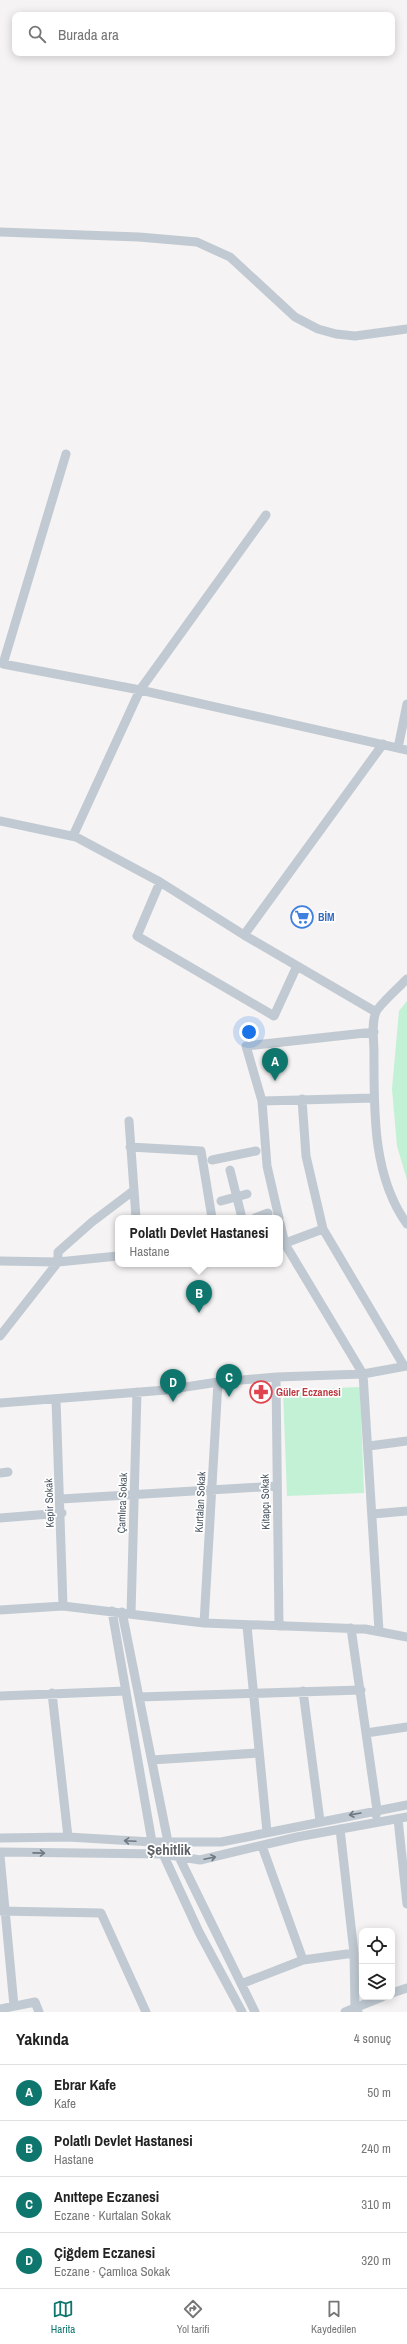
<!DOCTYPE html>
<html lang="tr">
<meta charset="utf-8">
<style>
:root{--surface:#fff;--page:#f2f2f2;--text:#222;--muted:#767676;--line:#e0e0e0;--accent:#0f766e}
body{margin:0;font-family:"Archivo Narrow",sans-serif;background:var(--page);color:var(--text)}
.controls{position:absolute;right:12px;bottom:12px;display:grid;overflow:hidden;border-radius:8px;box-shadow:0 2px 10px #0003}
.controls button{width:36px;height:36px;display:grid;place-items:center;padding:0;border:0;border-bottom:1px solid var(--line);background:var(--surface);color:var(--text);font:20px sans-serif}
.you{position:absolute;left:249px;top:1032px;width:14px;height:14px;margin:-10px;border:3px solid #fff;border-radius:50%;background:#1a73e8;box-shadow:0 0 0 6px #1a73e833}
.badge{display:grid;place-items:center;width:26px;height:26px;border-radius:50%;background:var(--accent);color:#fff;font-size:13px;font-weight:700}
.pin{position:absolute;translate:-50% -33px;filter:drop-shadow(0 1px 2px #0008)}
.pin::after{content:'';position:absolute;top:21px;width:14px;height:12px;background:inherit;clip-path:polygon(0 0,100% 0,50% 100%)}
.popup{position:absolute;left:115px;top:1215px;width:168px;height:52px;box-sizing:border-box;display:grid;place-content:center;border-radius:8px;background:var(--surface);filter:drop-shadow(0 1px 3px #0005);font-size:13px;white-space:nowrap;color:var(--muted)}
.popup b{font-size:15px;color:var(--text)}
.popup::after{content:'';position:absolute;left:50%;top:100%;margin-left:-8px;border:8px solid transparent;border-top-color:var(--surface)}
.list{margin:0;padding:0;list-style:none}
h2{display:flex;justify-content:space-between;align-items:center;height:52px;margin:0;padding:0 16px;font-size:17px}
h2 small{font-size:13px;font-weight:400;color:var(--muted)}
.list li{display:grid;grid-template-columns:26px 1fr auto;gap:12px;align-items:center;box-sizing:border-box;height:56px;padding:0 16px;border-top:1px solid var(--line)}
.list b{display:block;font-size:15px;white-space:nowrap}
.list p{margin:0;font-size:13px;white-space:nowrap;color:var(--muted)}
.list em{font-size:13px;font-style:normal;color:var(--muted)}
.icon{flex:none;width:22px;height:22px;fill:none;stroke:currentColor;stroke-width:2;stroke-linecap:round;stroke-linejoin:round}
.map{position:relative;flex:none;width:407px;height:2012px;overflow:hidden}
.search{position:absolute;background:var(--surface);box-shadow:0 2px 10px #0003;left:12px;right:12px;top:12px;height:44px;display:flex;align-items:center;gap:10px;box-sizing:border-box;padding:0 14px;border-radius:8px;color:var(--muted);font-size:15px}
.sheet{height:276px;background:var(--surface)}
nav{display:flex;justify-content:space-around;align-items:center;box-sizing:border-box;height:56px;border-top:1px solid var(--line);background:var(--surface);font-size:11px;color:var(--muted)}
nav a{display:grid;justify-items:center;gap:2px}
nav .on{color:var(--accent)}
.map>svg:first-child{display:block}
.green{fill:#c3f1d5}
.lines{fill:none;stroke-linecap:round;stroke-linejoin:round}
.minor{stroke:#c1cad2;stroke-width:9}
.oneway{stroke:#6e7983}
.labels{text-anchor:middle;dominant-baseline:central;stroke-width:3.5;stroke-linejoin:round;paint-order:stroke}
.shop-label{font-size:11px;font-weight:bold;fill:#366cbe;stroke:#fff;text-anchor:start}
.health-label{font-size:11px;font-weight:bold;fill:#be3a42;stroke:#fff;text-anchor:start}
.street-label{font-size:11px;fill:#4a5661;stroke:#fff}
.district-label{font-size:15px;font-weight:bold;fill:#5f6368;stroke:#fff}
</style>
<div class="map">
<svg width="407" height="2012" viewBox="0 0 407 2012">
<rect width="100%" height="100%" fill="#f5f3f3"/>
<path class="green" d="M407,1001V1180L397,1146L392,1089L399,1011Z
M360,1387L364,1493L287,1496L283,1390Z"/>
<g class="lines">
<path class="minor" d="M0,232L139,237L197,242L230,257L295,317L318,329L336,334L355,336L407,329
M66,454L3,664L140,690L407,750
M398,748L407,704
M0,821L76,837L160,882L244,935L376,1012
M73,836L140,690L266,515
M160,882L137,936L274,1016L297,966
M244,935L383,744
M407,979C401,985 378,1006 376,1012C371,1023 374,1041 374,1052C374,1109 372,1176 407,1224
M302,1099L306,1156L323,1229L404,1366
M262,1101L374,1098
M129,1121L136,1218
M130,1147L201,1151L212,1218
M212,1160L256,1151
M230,1170L242,1218
M221,1201L247,1194
M255,1218L268,1213
M279,1218L267,1166L262,1101L246,1046L374,1032
M280,1223L285,1244L363,1374L379,1631
M280,1245L323,1229
M0,1261L58,1262L118,1256
M0,1336L58,1262V1252L92,1222L133,1191
M276,1377L279,1626
M56,1399L63,1606
M0,1403L166,1390L218,1382L276,1377L363,1374L407,1366
M369,1446L407,1441
M0,1473L8,1472
M61,1499L277,1486
M373,1514L407,1511
M0,1518L62,1513
M0,1610L63,1606L204,1623L365,1629L407,1637
M112,1611L152,1842L163,1854L199,1932L242,2012
M122,1612L168,1842L179,1857L255,2012
M131,1614L137,1392
M204,1623L218,1382
M247,1626L267,1832
M351,1628L377,1810L376,1815
M303,1691L320,1821
M52,1693L68,1837
M0,1696L126,1691
M139,1697L361,1690
M366,1733L407,1727
M152,1760L258,1753
M398,1819L407,1904
M340,1829L354,1953L355,2007L358,2012
M0,1838L68,1837L152,1842H221L407,1805
M262,1846L303,1960
M0,1852L163,1854L200,1860L297,1837L407,1817
M0,1856L14,2006
M0,1911L101,1913L146,2012
M241,1984L303,1960L354,1953
M392,1993L407,1988
M0,2009L35,2002L39,2012
M345,2012L382,1997"/>
</g>
<defs><path id="oneway-shaft" d="M-6 0H5M1.5-3L5.5 0L1.5 3" fill="none" stroke-width="1.6" stroke-linecap="round" stroke-linejoin="round"/></defs>
<g class="oneway">
<use href="#oneway-shaft" transform="translate(355 1814) rotate(170)"/>
<use href="#oneway-shaft" transform="translate(130 1841) rotate(-177)"/>
<use href="#oneway-shaft" transform="translate(39 1853) rotate(1)"/>
<use href="#oneway-shaft" transform="translate(210 1858) rotate(-12)"/>
</g>
<defs>
<g id="supermarket-ring" transform="scale(1.15)"><circle r="9.5" fill="#fff" stroke="#3f7fe0" stroke-width="1.5"/><path d="M-6-5.5h2.5l.6 2H6L4.5 2H-2.5L-4.4-4H-6ZM-1.5 3.2a1.3 1.3 0 1 0 .1 0ZM3 3.2a1.3 1.3 0 1 0 .1 0Z" fill="#3f7fe0"/></g>
<g id="pharmacy-ring" transform="scale(1.15)"><circle r="9.5" fill="#fff" stroke="#e0444e" stroke-width="1.5"/><path d="M-2-6h4v4h4v4h-4v4h-4v-4h-4v-4h4Z" fill="#e0444e"/></g>
</defs>
<g fill-rule="evenodd">
<use href="#supermarket-ring" x="302" y="917"/>
<use href="#pharmacy-ring" x="261" y="1392"/>
</g>
<g class="labels">
<g class="shop-label">
<text x="318" y="917">BİM</text>
</g>
<g class="health-label">
<text x="276" y="1392">Güler Eczanesi</text>
</g>
<g class="street-label">
<text transform="translate(200 1502) rotate(-87)">Kurtalan Sokak</text>
<text transform="translate(265 1502) rotate(-91)">Kitapçı Sokak</text>
<text transform="translate(49 1503) rotate(-92)">Kepir Sokak</text>
<text transform="translate(122 1503) rotate(-88)">Çamlıca Sokak</text>
</g>
<g class="district-label">
<text x="169" y="1849">Şehitlik</text>
</g>
</g>
</svg>
<div class="controls">
<button><svg class="icon" aria-label="locate" viewBox="0 0 24 24"><circle cx="12" cy="12" r="6"/><path d="M12 2v4M12 18v4M2 12h4M18 12h4"/></svg></button>
<button><svg class="icon" aria-label="layers" viewBox="0 0 24 24"><path d="M12 4l9 5-9 5-9-5zM3 14l9 5 9-5"/></svg></button>
</div>
<div class="you"></div>
<div class="pin badge" style="left:275px;top:1081px">A</div>
<div class="pin badge" style="left:199px;top:1313px">B</div>
<div class="popup"><b>Polatlı Devlet Hastanesi</b>Hastane</div>
<div class="pin badge" style="left:229px;top:1397px">C</div>
<div class="pin badge" style="left:173px;top:1402px">D</div>
<div class="search"><svg class="icon" aria-label="search" viewBox="0 0 24 24"><circle cx="10" cy="10" r="6"/><path d="M15 15l6 6"/></svg>Burada ara</div>
</div>
<section class="sheet">
<h2>Yakında<small>4 sonuç</small></h2>
<ul class="list">
<li><span class="badge">A</span><div><b>Ebrar Kafe</b><p>Kafe</p></div><em>50 m</em></li>
<li><span class="badge">B</span><div><b>Polatlı Devlet Hastanesi</b><p>Hastane</p></div><em>240 m</em></li>
<li><span class="badge">C</span><div><b>Anıttepe Eczanesi</b><p>Eczane · Kurtalan Sokak</p></div><em>310 m</em></li>
<li><span class="badge">D</span><div><b>Çiğdem Eczanesi</b><p>Eczane · Çamlıca Sokak</p></div><em>320 m</em></li>
</ul>
</section>
<nav>
<a class="on"><svg class="icon" aria-label="map" viewBox="0 0 24 24"><path d="M3 6l6-2 6 2 6-2v14l-6 2-6-2-6 2zM9 4v14M15 6v14"/></svg>Harita</a>
<a><svg class="icon" aria-label="directions" viewBox="0 0 24 24"><path d="M12 3l9 9-9 9-9-9zM9 14v-3h6M13 9l2 2-2 2"/></svg>Yol tarifi</a>
<a><svg class="icon" aria-label="saved" viewBox="0 0 24 24"><path d="M7 4h10v16l-5-4-5 4z"/></svg>Kaydedilen</a>
</nav>
